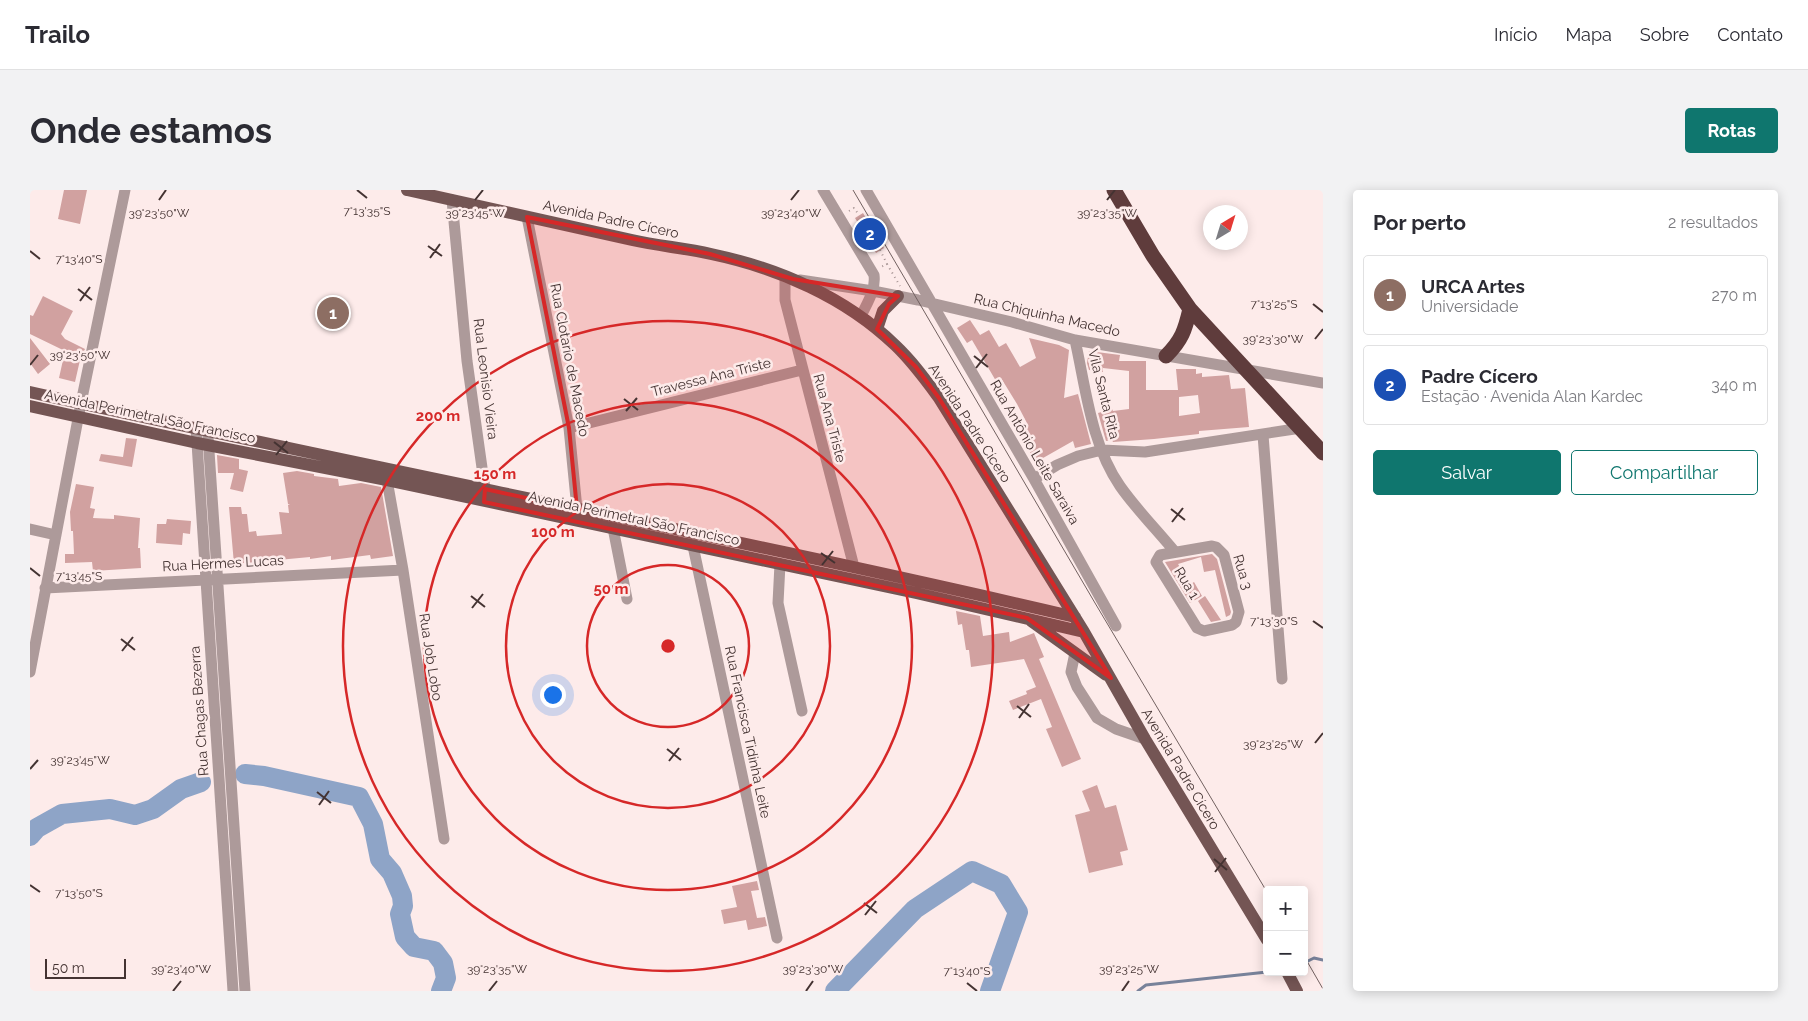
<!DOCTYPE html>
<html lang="pt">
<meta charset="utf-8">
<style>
:root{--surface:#fff;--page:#f2f2f3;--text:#2b2b33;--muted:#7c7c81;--line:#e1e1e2;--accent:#0f766e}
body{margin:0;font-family:Raleway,sans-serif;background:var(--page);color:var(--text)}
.controls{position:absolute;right:15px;bottom:15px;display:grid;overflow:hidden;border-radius:5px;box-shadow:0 2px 12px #0003}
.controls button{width:45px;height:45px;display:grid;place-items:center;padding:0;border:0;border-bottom:1px solid var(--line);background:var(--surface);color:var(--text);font:25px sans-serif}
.compass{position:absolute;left:1173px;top:15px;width:45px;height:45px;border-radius:50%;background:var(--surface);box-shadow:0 2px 12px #0003;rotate:38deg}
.scale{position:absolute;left:15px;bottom:12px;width:81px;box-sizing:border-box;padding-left:5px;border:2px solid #443332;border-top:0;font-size:14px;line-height:18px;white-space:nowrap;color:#443332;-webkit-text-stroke:4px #fdebea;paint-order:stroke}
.you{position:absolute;left:522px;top:504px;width:18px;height:18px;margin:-12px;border:4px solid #fff;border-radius:50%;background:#1a73e8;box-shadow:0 0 0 8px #1a73e833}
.badge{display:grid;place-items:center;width:32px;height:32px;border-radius:50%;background:var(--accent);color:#fff;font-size:16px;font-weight:700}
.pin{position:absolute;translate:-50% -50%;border:2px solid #fff;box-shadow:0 1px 5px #0006}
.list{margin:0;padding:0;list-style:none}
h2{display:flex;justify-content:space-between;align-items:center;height:65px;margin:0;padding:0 20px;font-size:21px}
h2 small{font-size:16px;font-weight:400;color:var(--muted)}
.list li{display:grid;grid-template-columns:32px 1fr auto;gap:15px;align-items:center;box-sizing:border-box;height:80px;margin:0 10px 10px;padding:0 10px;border:1px solid var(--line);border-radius:5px}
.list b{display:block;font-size:19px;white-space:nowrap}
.list p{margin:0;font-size:16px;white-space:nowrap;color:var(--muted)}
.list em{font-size:16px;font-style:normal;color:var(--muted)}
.actions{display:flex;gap:10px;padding:15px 20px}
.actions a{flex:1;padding:11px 0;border:1px solid var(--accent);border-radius:5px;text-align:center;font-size:18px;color:var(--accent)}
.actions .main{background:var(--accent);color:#fff}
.map{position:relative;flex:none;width:1293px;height:801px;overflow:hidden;border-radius:5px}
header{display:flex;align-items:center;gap:30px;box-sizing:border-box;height:70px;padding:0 25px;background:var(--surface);border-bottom:1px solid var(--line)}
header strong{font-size:24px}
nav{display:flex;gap:28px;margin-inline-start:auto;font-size:18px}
.intro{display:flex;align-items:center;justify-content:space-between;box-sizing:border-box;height:120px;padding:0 30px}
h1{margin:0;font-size:35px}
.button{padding:12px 22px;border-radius:5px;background:var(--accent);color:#fff;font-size:18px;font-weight:700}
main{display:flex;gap:30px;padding:0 30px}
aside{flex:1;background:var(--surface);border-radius:5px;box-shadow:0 2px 12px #0003}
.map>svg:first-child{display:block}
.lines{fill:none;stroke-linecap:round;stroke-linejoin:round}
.stream{stroke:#78829a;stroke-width:3}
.river{stroke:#8ea4c7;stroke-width:20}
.building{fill:#d1a1a0;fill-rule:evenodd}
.path{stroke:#a49291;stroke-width:2;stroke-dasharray:1 4;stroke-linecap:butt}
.minor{stroke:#ad9a9a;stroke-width:11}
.major{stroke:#745554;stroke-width:12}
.highway{stroke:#5f3c3c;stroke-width:15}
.tram{stroke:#726160;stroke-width:1}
.marked{fill:#d62828;fill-opacity:0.2;stroke:#d62828;stroke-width:4;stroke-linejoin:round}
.ticks{fill:none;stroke:#443332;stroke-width:2}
.ring{fill:none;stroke:#d62828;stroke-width:2.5}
.labels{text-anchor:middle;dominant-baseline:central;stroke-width:5;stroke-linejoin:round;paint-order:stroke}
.street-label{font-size:14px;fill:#443332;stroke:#fdebea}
.ticks-label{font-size:12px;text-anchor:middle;fill:#443332;stroke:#fdebea;stroke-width:5;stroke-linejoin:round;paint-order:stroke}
.centre{fill:#d62828;stroke:#fdebea;stroke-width:2.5}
.ring-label{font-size:15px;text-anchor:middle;font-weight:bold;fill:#d62828;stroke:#fdebea;stroke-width:5;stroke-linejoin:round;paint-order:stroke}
</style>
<header>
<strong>Trailo</strong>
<nav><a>Início</a><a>Mapa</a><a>Sobre</a><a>Contato</a></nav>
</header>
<div class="intro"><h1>Onde estamos</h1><a class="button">Rotas</a></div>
<main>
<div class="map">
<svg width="1293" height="801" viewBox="0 0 1293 801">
<rect width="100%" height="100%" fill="#fdebea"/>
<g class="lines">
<path class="stream" d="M1274,773L1284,768L1293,770
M1108,801L1116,795L1237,782"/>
<path class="river" d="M215,584L234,586L329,607L343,634L350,669L362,683L372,706L373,716L370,724L375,747L384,757L404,761L413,773L416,788L411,801
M0,646L7,638L32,624L80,619L105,625L123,619L151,599L171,592
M805,801L885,719L942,681L971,694L988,722L960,801"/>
</g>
<path class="building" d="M34,0H57L50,34L28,29Z
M833,23L854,58L846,63L825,28Z
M13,106L43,121L31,144L35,149L55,159L50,170L45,192L29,188L35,161L0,144V125L3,126Z
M940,130L950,145L959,140L969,157L976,153L990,177L1006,168L999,148L1029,155L1039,160L1034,208L1048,204L1061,254L1045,258L1043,251L1006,272L987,241L998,235L987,214L971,188L966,191L942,150L937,153L927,138Z
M0,148L20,174L8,184L0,173Z
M1059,161L1090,165L1089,171H1116V200H1148L1146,179H1166V184L1172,183V187L1199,185L1201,199L1215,198L1219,237L1169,241V244L1124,249L1083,252L1082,250L1076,251L1068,223L1082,219L1083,221L1099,219V181L1073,178V182L1059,180L1057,173ZM1168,205L1170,223L1149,226V207Z
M96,248L107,249L102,277L69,271L71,264L93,267Z
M187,265L209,269V279L218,281L213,302L200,299L204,283H188Z
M267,281L284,284V286L308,289L309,296L331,293L351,297L363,366L341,369L340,365L301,370V366L280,369V367L204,374L199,317H211L212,324H217L219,342L226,341L227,346L252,344L249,322L259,323L258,315H260L258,314L253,283Z
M46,294L64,297L60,318L65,319L63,328L84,329V325L110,328L108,358H110L111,378L63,381L62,372L35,373V364H44L43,341H41L40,322Z
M137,329L161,331L160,344L153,343L152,355L126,353L127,334H136Z
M1182,364L1187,369L1201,422L1200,425L1196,427L1185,380L1174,382L1171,367L1148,374L1161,394L1164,392L1172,406L1160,413L1135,372Z
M1175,406L1191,430L1181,432L1168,411Z
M926,421L950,426L953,446L979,442L980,452L1004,443L1014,467L1009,469L1051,569L1032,577L1016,539L1022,537L1011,509L983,520L979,511L997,504L996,501L1006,497L994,469L941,477L939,460H936L932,434L928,435Z
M1067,595L1075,618L1086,615L1098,660L1090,662L1093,675L1059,683L1045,625L1060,621L1052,601Z
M727,691L729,700L721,701L727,728L735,727L737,736L718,740L716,730L694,734L691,720L707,717L702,696Z"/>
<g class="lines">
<path class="path" d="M819,21L824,18L829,25
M850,60L857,74L851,77
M857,74L870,96"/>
<path class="minor" d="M793,0L844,85C846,100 837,113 831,126
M836,0L1004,289L1086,436
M422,10L437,171L455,299V307
M497,27L539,238L547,319
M755,86V110L824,377
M770,90L843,101L888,110L982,132L1045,150L1293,193
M1045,150C1056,199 1061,254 1090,296C1106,319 1127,340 1145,362
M166,238L203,801
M539,238L772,180
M1233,245L1252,489
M178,246L215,801
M1004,289L1027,275L1048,266L1072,260L1115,262L1271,238
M357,290L373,380L414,649
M583,338L597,409
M0,339L26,345
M662,347L663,356L747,748
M1182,356L1186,357L1194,365L1209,422L1206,432L1202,435L1174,441L1167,438L1126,372L1130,365Z
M750,374L748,413L772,521
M15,398L373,380
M1045,463L1041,482L1047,497L1067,528L1086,539L1115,549
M0,482L51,213L95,0"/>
<path class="major" d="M377,0C452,17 527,34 602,50C628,56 655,58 681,64C748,78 815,107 865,155C882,171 895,189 909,208L1054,442L1115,549L1237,750
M847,139L853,121L868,106
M0,202C348,280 698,346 1045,427
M0,216L167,253L357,290L886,403L1054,442
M1001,431L1076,485
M1257,782L1267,801"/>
<path class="highway" d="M1084,0L1123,66L1160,119L1293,263
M1136,166C1152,150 1155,140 1160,119"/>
<path class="tram" d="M823,0L1065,413L1237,702
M1274,766L1293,799"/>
</g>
<path class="marked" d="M497,27L680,64L763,89L868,106L859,114L847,139L886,177L909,208L1081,488L997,428L454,312L455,299L547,319L539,238Z"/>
<path class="ticks" d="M327,0L337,8M129,10L136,0M445,10L453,0M761,10L769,0M1077,10L1085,0M398,56L412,66M0,61L10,69M400,68L410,54M48,99L62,110M50,111L60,97M1283,114L1293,122M1285,149L1293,139M944,166L958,177M0,175L8,165M946,178L957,164M594,209L608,220M596,221L607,208M244,252L258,263M246,265L257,251M1141,319L1155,330M1142,332L1153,318M791,363L805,373M792,375L803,361M0,378L10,386M441,406L455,417M442,418L453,404M1283,431L1293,438M91,449L105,460M92,461L103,447M987,516L1001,527M989,528L999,514M1285,553L1293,543M637,559L651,570M639,571L649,558M0,579L8,570M287,602L301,613M289,615L299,601M1184,669L1197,680M1185,682L1196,668M0,695L10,702M834,713L847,723M835,725L846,711M937,793L947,801M143,801L151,791M459,801L467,791M776,801L783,791M1092,801L1099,791"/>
<g class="ring">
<circle cx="638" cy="456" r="81"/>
<circle cx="638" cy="456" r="162"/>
<circle cx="638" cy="456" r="244"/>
<circle cx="638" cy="456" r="325"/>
</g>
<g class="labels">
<g class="street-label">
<text transform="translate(581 29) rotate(12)">Avenida Padre Cícero</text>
<text transform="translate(1017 125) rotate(13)">Rua Chiquinha Macedo</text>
<text transform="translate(540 170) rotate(79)">Rua Clotario de Macedo</text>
<text transform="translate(681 187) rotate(-14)">Travessa Ana Triste</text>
<text transform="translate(456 189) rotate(83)">Rua Leonisio Vieira</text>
<text transform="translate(1074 204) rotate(76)">Vila Santa Rita</text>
<text transform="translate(120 226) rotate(12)">Avenida Perimetral São Francisco</text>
<text transform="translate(800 228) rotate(75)">Rua Ana Triste</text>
<text transform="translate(940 233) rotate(57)">Avenida Padre Cícero</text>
<text transform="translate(1005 262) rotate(60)">Rua Antônio Leite Saraiva</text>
<text transform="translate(604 328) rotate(12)">Avenida Perimetral São Francisco</text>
<text transform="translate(193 373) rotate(-3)">Rua Hermes Lucas</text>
<text transform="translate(1213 382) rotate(73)">Rua 3</text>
<text transform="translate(1157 393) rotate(59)">Rua 1</text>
<text transform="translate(401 467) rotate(81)">Rua Job Lobo</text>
<text transform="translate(169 521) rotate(-94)">Rua Chagas Bezerra</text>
<text transform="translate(718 542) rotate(78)">Rua Francisca Tidinha Leite</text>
<text transform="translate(1151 579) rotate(59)">Avenida Padre Cícero</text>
</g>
</g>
<g class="ticks-label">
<text x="337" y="25">7°13'35"S</text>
<text x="129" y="27">39°23'50"W</text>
<text x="761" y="27">39°23'40"W</text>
<text x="1077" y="27">39°23'35"W</text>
<text x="445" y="27">39°23'45"W</text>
<text x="49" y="73">7°13'40"S</text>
<text x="1244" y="118">7°13'25"S</text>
<text x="1243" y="153">39°23'30"W</text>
<text x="50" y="169">39°23'50"W</text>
<text x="49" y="390">7°13'45"S</text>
<text x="1244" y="435">7°13'30"S</text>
<text x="1243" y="558">39°23'25"W</text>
<text x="50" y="574">39°23'45"W</text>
<text x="49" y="707">7°13'50"S</text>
<text x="151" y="783">39°23'40"W</text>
<text x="467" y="783">39°23'35"W</text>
<text x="783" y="783">39°23'30"W</text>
<text x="1099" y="783">39°23'25"W</text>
<text x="937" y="785">7°13'40"S</text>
</g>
<circle cx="638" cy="456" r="8" class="centre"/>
<g class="ring-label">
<text x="408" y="231">200 m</text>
<text x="465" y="289">150 m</text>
<text x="523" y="347">100 m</text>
<text x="581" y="404">50 m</text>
</g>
</svg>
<div class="controls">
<button>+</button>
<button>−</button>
</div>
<svg class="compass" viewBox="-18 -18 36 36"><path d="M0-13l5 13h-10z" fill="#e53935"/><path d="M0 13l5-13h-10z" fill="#7c7c81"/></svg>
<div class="scale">50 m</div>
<div class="you"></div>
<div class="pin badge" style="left:303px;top:123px;background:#8d6e63">1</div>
<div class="pin badge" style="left:840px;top:44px;background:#1a4fb4">2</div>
</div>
<aside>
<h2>Por perto<small>2 resultados</small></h2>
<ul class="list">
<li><span class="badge" style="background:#8d6e63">1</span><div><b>URCA Artes</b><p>Universidade</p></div><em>270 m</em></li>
<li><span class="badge" style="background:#1a4fb4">2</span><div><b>Padre Cícero</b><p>Estação · Avenida Alan Kardec</p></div><em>340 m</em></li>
</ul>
<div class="actions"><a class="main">Salvar</a><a>Compartilhar</a></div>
</aside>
</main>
